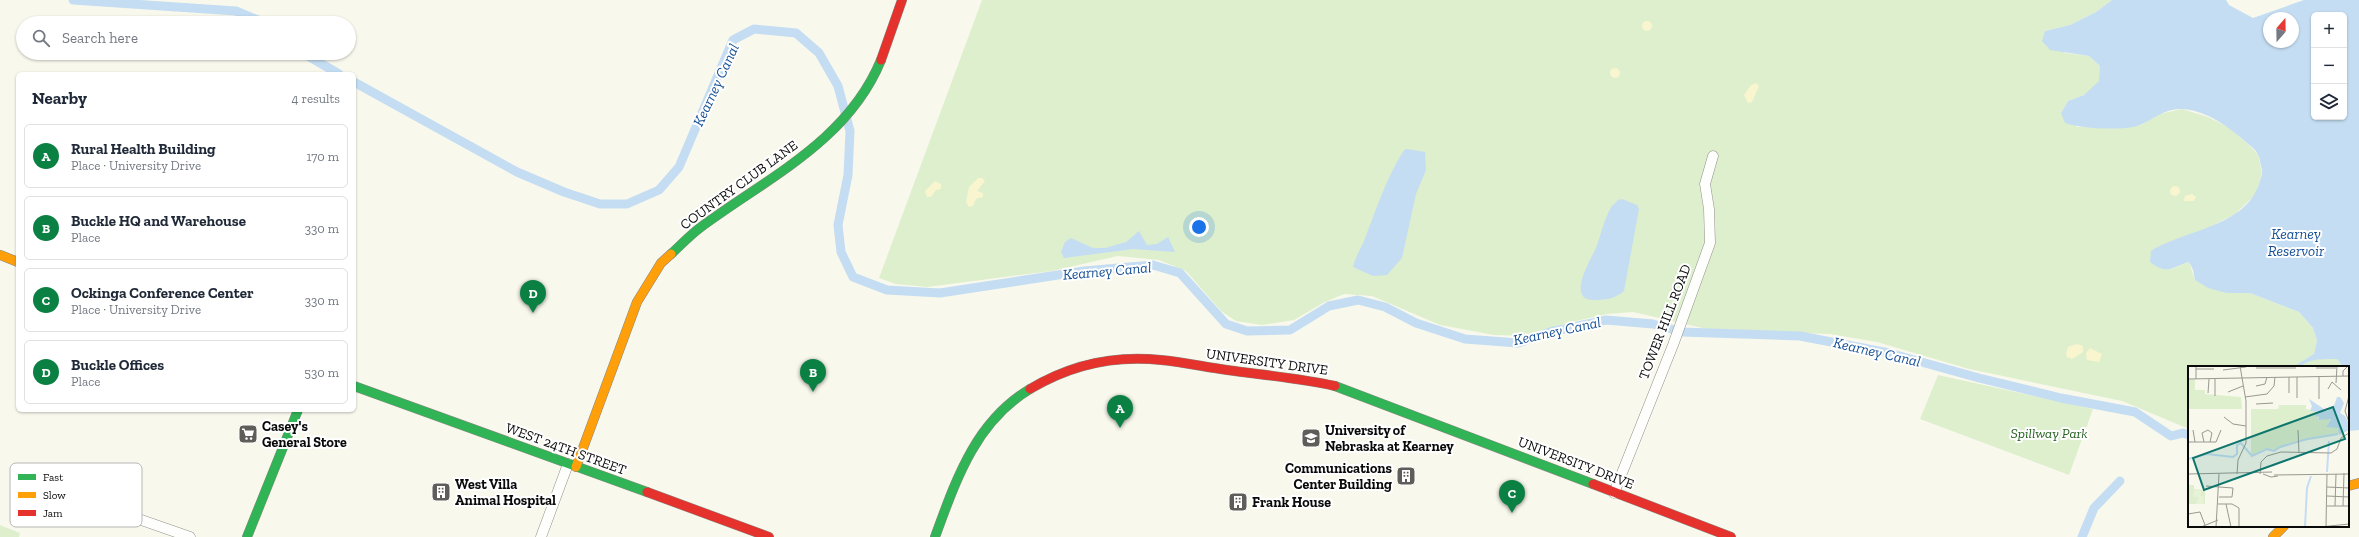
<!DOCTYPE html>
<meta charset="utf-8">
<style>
:root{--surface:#fff;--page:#f2f2f3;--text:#1f2937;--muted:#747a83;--line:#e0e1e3;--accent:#0b8043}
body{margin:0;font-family:"Zilla Slab",serif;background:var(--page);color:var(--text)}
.controls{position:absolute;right:12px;top:12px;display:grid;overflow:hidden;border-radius:6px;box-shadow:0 1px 3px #0004}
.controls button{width:36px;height:36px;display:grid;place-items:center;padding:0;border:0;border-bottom:1px solid var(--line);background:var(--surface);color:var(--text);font:20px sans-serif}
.compass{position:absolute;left:2263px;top:12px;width:36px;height:36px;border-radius:50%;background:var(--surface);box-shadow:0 1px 3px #0004;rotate:20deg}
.you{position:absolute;left:1199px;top:227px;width:14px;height:14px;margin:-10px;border:3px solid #fff;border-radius:50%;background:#1a73e8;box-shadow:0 0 0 6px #1a73e833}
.badge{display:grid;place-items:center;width:26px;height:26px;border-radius:50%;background:var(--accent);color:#fff;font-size:13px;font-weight:700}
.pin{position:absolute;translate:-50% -33px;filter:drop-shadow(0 1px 2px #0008)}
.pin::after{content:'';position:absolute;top:21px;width:14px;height:12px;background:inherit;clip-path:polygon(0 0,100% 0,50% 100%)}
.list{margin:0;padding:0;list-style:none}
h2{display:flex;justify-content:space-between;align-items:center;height:52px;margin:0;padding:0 16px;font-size:17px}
h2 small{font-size:13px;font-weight:400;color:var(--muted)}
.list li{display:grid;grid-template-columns:26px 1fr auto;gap:12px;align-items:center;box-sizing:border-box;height:64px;margin:0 8px 8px;padding:0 8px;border:1px solid var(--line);border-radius:6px}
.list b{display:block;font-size:15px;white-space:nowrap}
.list p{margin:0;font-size:13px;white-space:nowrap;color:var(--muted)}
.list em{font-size:13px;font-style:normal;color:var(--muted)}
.icon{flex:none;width:22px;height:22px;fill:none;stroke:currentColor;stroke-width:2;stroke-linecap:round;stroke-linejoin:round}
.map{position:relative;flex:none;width:2359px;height:537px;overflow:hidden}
.search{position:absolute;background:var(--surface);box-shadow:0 1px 3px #0004;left:16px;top:16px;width:340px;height:44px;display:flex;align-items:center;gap:10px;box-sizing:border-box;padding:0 14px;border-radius:22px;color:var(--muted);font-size:15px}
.panel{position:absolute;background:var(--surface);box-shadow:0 1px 3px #0004;left:16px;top:72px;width:340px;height:340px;border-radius:6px}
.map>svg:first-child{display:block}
.green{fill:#deefcd}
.sand{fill:#f9f5ce}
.water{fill:#c4ddf2;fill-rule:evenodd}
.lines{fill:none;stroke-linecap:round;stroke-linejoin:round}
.canal{stroke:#c4ddf2;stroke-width:9}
.street-casing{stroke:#92918c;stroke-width:11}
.fast-casing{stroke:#888883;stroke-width:10}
.slow-casing{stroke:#888883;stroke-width:10}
.jam-casing{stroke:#888883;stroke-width:10}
.street{stroke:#fefefc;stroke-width:10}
.fast{stroke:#30b455;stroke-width:9}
.slow{stroke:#ff9f0a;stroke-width:9}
.jam{stroke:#e5322d;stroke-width:9}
.labels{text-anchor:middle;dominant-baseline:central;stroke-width:4;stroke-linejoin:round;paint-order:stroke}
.street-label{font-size:14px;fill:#0a0a0a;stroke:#fff}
.poi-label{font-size:14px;font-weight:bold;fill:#0a0a0a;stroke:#fff;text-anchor:start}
.park-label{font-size:14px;font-style:italic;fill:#235f1d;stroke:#fff}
.water-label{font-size:15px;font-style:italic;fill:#175097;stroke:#fff}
.inset-river{fill:none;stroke:#c4ddf2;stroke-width:2}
.inset-road{fill:none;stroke:#999992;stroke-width:1}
.view{fill:#0f766e;fill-opacity:0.15;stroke:#0f766e;stroke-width:2}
.inset-edge{fill:none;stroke:#0a0a0a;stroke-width:2}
.key{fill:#fff;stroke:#b6b6b6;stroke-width:1}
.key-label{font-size:11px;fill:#0a0a0a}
</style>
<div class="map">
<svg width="2359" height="537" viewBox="0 0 2359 537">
<rect width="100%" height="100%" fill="#f9f8ed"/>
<path class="green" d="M982,0H2112L2096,12L2070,25L2045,31L2065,53L2089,56L2100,66L2101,81L2084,95L2068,101L2061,113L2077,127L2139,126L2159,114L2182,109L2208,117L2232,129L2258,154L2262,173L2256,194L2234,215L2217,223L2169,270L2189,262L2195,280L2227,293H2250L2299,312L2313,328L2317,340L2314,354L2322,359H2337L2343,367H2189V429L2122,401L1969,369L1877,342L1830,334L1711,330L1633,312L1607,314L1567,323L1528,336L1494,335L1440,325L1372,296L1344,294L1323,303L1294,320L1262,325L1236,321L1221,311L1186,271L1159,260L1118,256L1052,271L927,287L896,284L879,278Z
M1938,375L2093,409L2069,475L1920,419Z
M0,525L20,533L19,537H0Z"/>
<path class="sand" d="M1642 26a5 5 0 1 1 10 0a5 5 0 1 1-10 0Z
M1610 73a5 5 0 1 1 10 0a5 5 0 1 1-10 0Z
M1756,83L1759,86L1752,102L1748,103L1744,95L1751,85Z
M978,178H982L985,181L977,191L983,193V197L976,199L973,206L969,207L966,202L969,187Z
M935,181L941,184V189L936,190L931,197H927L925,191Z
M2170 191a5 5 0 1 1 10 0a5 5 0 1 1-10 0Z
M2192,194L2196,197L2194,201H2184L2185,196Z
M2077,344L2083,346V352L2072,359L2067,357L2066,354L2068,347Z
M2090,348L2102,354L2099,362L2087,360L2086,353Z"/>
<path class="water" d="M2112,0H2226L2229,5L2253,18L2304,0H2359V430L2348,431V367H2343L2337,359C2326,359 2308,358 2300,367H2293L2314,354L2317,340L2313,328L2299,312L2250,293H2227L2208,288L2195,280L2193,270L2189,262C2170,268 2168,275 2150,262L2151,251C2184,230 2245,227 2259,184C2260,179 2263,175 2262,170C2260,163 2260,155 2255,150C2235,132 2211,111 2182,109C2166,108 2153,119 2140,125C2126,131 2080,129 2065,123L2061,113L2068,101L2084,95L2099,81L2100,66L2089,56L2050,50L2042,41L2045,31L2070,25L2096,12ZM2314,15H2344V117H2314ZM2269,18H2293V42H2269Z
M1407,149L1425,152L1426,170L1416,194L1402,258L1387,275L1373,276L1353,267C1355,258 1360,250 1364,241C1376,210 1386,178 1404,150Z
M1622,199L1637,205L1639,209L1624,291C1616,298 1606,300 1596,300C1564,302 1591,259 1596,248C1601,234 1604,220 1611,207L1618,200Z
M1139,231L1147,245L1157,244L1168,237L1175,252L1133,249L1064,258L1061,252L1065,242L1071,238L1093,248H1105L1126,242Z"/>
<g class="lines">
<path class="canal" d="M73,0L236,11L265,23
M303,53L339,74
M354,82L517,172L564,192L600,204H627L659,190L679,167L733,40L754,29L796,33L819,53L838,86L850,131L848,175L838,225L841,252L853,277L887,290L940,293L1084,271L1153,265L1180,273L1226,324L1247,331L1290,330L1329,306L1358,300L1385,307L1416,323L1465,339L1518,343L1550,332L1606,320L1653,324L1682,332L1800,336L1889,353L1979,378L2061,398L2135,412L2171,436L2183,433L2189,435
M2082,537L2094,508L2120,481"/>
<g class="street-casing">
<path id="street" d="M47,487L190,537
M1614,493L1673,345L1710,243L1709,209L1705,184L1713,156
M541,537L568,464"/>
</g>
<g class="fast-casing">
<path id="fast" d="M671,254C681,245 690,235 701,227C767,178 848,141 881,60
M354,386L647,492
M1335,386L1593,484
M247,537L298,410
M935,537C956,480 975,422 1030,389"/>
</g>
<g class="slow-casing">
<path id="slow" d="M0,255L18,262
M576,467L637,302L661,263L671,254
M2348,486L2359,483
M2273,537L2284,526"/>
</g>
<g class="jam-casing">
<path id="jam" d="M881,60L902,0
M1030,389C1070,365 1115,355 1161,360C1183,362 1205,367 1227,370C1263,375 1299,378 1335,386
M1593,484L1731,537
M647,492L769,537"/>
</g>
<use href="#street" class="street"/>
<use href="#fast" class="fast"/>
<use href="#slow" class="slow"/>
<use href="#jam" class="jam"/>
</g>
<defs>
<g id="supermarket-square" transform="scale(1)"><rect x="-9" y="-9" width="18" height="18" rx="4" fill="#5e5d59" stroke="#fff"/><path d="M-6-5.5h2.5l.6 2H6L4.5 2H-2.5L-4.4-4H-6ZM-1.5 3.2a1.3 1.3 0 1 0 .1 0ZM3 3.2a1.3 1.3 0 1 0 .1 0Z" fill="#fff"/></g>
<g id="university-square" transform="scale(1)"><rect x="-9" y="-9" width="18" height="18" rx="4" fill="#5e5d59" stroke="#fff"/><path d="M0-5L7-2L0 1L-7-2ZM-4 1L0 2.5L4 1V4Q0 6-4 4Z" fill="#fff"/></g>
<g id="building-square" transform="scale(1)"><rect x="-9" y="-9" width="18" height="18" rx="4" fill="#5e5d59" stroke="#fff"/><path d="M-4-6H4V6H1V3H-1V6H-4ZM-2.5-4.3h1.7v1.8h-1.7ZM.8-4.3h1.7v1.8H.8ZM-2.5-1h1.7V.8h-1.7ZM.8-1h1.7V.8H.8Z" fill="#fff"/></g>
</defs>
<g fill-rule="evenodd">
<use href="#supermarket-square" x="248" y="434"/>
<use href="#university-square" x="1311" y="438"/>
<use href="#building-square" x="1406" y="476"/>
<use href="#building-square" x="441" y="492"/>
<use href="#building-square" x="1238" y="502"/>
</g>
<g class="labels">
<g class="street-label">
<text transform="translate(739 185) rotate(-36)">COUNTRY CLUB LANE</text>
<text transform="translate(1665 322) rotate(-69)">TOWER HILL ROAD</text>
<text transform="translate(1267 362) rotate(8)">UNIVERSITY DRIVE</text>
<text transform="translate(566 449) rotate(20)">WEST 24TH STREET</text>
<text transform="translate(1576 463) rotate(21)">UNIVERSITY DRIVE</text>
</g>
<g class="poi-label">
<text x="262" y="426">Casey's<tspan x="262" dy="16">General Store</tspan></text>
<text x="1325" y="430">University of<tspan x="1325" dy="16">Nebraska at Kearney</tspan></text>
<text x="1392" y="468" text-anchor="end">Communications<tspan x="1392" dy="16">Center Building</tspan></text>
<text x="455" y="484">West Villa<tspan x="455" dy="16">Animal Hospital</tspan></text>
<text x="1252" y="502">Frank House</text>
</g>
<g class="park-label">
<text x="2049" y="433">Spillway Park</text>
</g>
<g class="water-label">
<text transform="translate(716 85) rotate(-65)">Kearney Canal</text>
<text x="2296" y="234">Kearney<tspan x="2296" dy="17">Reservoir</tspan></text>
<text transform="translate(1107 271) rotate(-5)">Kearney Canal</text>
<text transform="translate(1557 331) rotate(-12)">Kearney Canal</text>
<text transform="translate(1877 352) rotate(13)">Kearney Canal</text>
</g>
</g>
<g transform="translate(2188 366)">
<rect width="161" height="161" fill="#f9f8ed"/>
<path d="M0,13H7V24H17V28L53,31L54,43H0ZM91,39H118V43L130,45V55L137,52H143L138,61H148L153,66L145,70L109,76L87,84L77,83L63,90V43H90ZM0,119H6V123L17,124V138H1L0,145Z" fill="#deefcd"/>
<path d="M6,124L14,125L12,130H16L15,138H8L10,131H5Z" fill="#e8f2d6"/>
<path d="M149,31H152L156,37L152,47L157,50L161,58V64L151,69L150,62L138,61L143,53L130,54L131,51L127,50L130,46L122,45L124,40L121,33L139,45L146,40Z" fill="#c4ddf2"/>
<path class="inset-river" d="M0,93L19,88L45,91L49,88V79L53,77L64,90L79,83L86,85L92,81L119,73L150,68M139,106L141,75M117,161L119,122L123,110"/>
<path class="inset-road" d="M68,2H108M128,2H148M8,3H26M35,4L58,1M131,10V33M155,10V5L160,0M109,11V32M0,13L161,10M8,13V0M148,17L149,0M68,20L77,18L79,11M140,23L144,16L153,24M40,26L55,20M20,27L21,13M101,27V11M27,30V13M161,30L157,45L161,56M57,31L79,28L86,20L87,11M68,38L85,37M36,51L45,58L58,60M5,64L7,76M110,64L111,87M0,76H28L33,64M16,76L14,67L20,64L24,67L22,76M0,108L84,106M49,108L50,94L58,77V35L52,0M72,108L73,96L79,90L93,86L143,87L149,83L153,72L161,67M75,108L83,111L90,110M86,109L161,108M18,120L45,122L44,131H31M139,121L161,122M139,130L161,131M30,138H44L51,142V161M38,138L43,161M139,140H161M147,140L148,108M155,140L156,107M0,148L12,146L17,159M138,160L139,108M13,161L30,154M28,161L31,108M132,161L161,158"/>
<path class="view" d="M145,41L157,73L16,124L5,92Z"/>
<rect width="161" height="161" class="inset-edge"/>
</g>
<rect x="10" y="463" width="132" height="64" rx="6" class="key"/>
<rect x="18" y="474" width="18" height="6" fill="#30b455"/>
<rect x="18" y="492" width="18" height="6" fill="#ff9f0a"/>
<rect x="18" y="510" width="18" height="6" fill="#e5322d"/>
<g class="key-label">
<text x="43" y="481">Fast</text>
<text x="43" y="499">Slow</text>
<text x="43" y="517">Jam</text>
</g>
</svg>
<div class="controls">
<button>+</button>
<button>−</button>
<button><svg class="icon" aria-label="layers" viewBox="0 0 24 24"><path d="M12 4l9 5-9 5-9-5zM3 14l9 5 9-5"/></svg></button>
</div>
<svg class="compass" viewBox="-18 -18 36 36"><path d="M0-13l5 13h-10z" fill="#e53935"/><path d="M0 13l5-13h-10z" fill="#747a83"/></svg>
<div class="you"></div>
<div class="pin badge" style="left:1120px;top:428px">A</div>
<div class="pin badge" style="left:813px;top:392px">B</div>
<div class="pin badge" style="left:1512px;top:513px">C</div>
<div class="pin badge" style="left:533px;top:313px">D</div>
<div class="search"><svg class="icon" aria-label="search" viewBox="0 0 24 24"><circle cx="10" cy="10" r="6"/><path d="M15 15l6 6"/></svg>Search here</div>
<section class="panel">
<h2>Nearby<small>4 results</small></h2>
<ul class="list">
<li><span class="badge">A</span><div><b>Rural Health Building</b><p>Place · University Drive</p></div><em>170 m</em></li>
<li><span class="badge">B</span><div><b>Buckle HQ and Warehouse</b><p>Place</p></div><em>330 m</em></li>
<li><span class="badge">C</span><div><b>Ockinga Conference Center</b><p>Place · University Drive</p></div><em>330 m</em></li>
<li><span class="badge">D</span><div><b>Buckle Offices</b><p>Place</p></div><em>530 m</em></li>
</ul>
</section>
</div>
